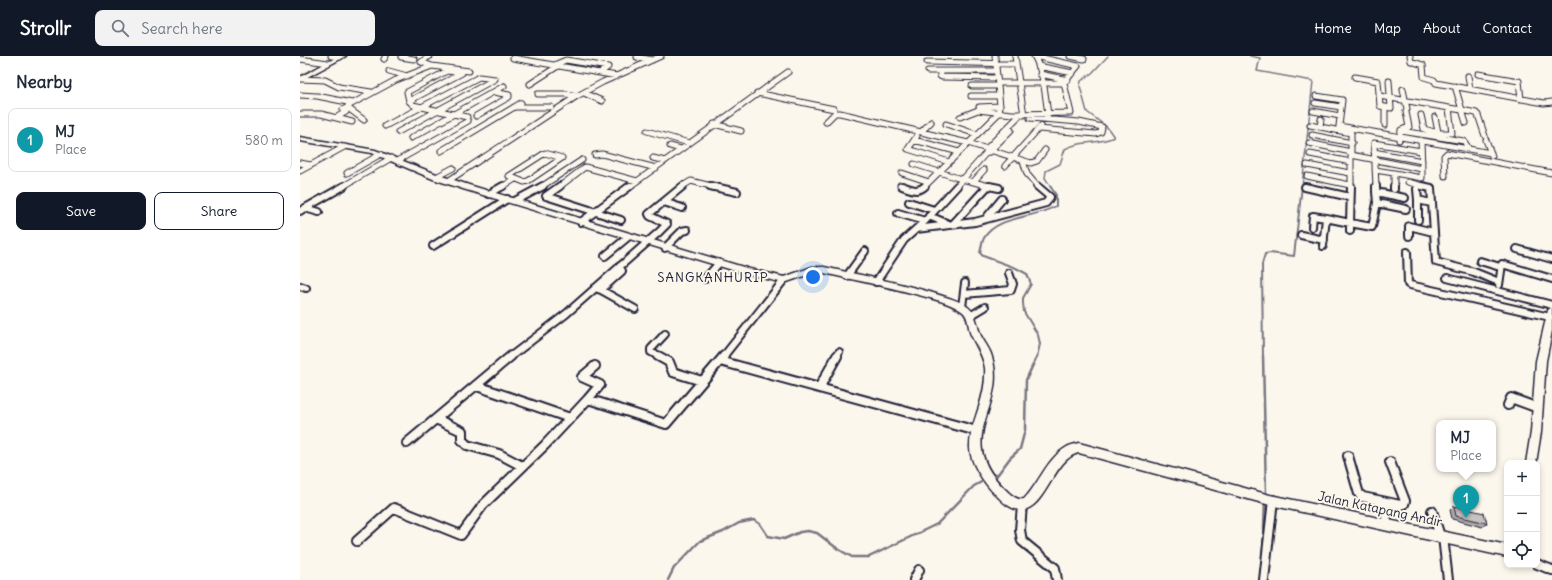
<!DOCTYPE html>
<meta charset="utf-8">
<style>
:root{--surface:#fff;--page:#f2f2f3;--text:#1f2937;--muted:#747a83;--line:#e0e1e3;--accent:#111827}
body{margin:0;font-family:Delius,sans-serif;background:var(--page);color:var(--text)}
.controls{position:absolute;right:12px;bottom:12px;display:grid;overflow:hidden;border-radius:8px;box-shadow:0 2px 6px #0003}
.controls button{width:36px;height:36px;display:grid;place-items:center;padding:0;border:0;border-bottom:1px solid var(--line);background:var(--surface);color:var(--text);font:20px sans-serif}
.you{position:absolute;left:513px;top:221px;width:14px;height:14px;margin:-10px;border:3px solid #fff;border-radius:50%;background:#1a73e8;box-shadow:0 0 0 6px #1a73e833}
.badge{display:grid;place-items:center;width:26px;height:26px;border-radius:50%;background:var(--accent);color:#fff;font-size:13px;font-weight:700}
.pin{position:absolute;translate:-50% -33px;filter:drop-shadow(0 1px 2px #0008)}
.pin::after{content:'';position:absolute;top:21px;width:14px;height:12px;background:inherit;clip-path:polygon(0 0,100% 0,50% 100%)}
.popup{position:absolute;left:1136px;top:364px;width:60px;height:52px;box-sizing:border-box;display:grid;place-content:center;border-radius:8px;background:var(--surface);filter:drop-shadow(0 1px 3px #0005);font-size:13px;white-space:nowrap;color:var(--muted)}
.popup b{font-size:15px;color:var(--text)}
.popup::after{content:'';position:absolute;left:50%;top:100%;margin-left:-8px;border:8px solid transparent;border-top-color:var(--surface)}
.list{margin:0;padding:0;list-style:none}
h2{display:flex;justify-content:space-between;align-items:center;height:52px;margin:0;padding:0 16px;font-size:17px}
h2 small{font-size:13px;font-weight:400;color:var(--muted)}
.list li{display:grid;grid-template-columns:26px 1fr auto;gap:12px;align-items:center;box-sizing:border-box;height:64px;margin:0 8px 8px;padding:0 8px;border:1px solid var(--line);border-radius:8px}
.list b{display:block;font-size:15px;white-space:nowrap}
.list p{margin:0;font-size:13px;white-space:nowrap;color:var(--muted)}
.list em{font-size:13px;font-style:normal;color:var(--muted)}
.actions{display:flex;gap:8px;padding:12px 16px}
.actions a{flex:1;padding:9px 0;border:1px solid var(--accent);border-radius:8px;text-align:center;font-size:14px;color:var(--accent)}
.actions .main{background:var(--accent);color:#fff}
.icon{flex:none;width:22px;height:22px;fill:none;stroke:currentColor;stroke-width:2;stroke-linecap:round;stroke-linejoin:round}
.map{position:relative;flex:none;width:1252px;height:524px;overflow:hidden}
header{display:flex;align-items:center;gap:24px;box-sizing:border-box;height:56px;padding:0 20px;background:var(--accent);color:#fff}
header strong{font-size:19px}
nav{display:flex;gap:22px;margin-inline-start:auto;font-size:14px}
.search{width:280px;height:36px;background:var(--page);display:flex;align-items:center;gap:10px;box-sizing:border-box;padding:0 14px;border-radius:8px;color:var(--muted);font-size:15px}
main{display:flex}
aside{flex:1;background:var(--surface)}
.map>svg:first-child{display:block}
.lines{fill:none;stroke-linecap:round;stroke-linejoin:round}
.stream-far2{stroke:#787681;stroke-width:1.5}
.stream-far1{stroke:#787681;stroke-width:2}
.stream{stroke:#787681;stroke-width:2.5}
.minor-far2-casing{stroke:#22223b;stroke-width:7}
.minor-far1-casing{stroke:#22223b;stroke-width:10}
.minor-casing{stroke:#22223b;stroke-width:12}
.tertiary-casing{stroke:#22223b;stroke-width:3}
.minor-far2{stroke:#fbf7ec;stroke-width:5}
.minor-far1{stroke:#fbf7ec;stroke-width:6}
.minor{stroke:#fbf7ec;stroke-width:8}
.tertiary{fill:#fbf7ec;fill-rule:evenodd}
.wall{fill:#aaa7a5;stroke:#22223b}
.building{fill:#c6c2c0;stroke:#22223b}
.labels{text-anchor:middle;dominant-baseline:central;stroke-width:4;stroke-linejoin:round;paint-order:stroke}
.quarter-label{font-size:13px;letter-spacing:1px;fill:#22223b;stroke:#fbf7ec}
.near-street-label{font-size:13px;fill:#22223b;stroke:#fbf7ec}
</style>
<header>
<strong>Strollr</strong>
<div class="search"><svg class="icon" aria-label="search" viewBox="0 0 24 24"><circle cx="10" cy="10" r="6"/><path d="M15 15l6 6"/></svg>Search here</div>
<nav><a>Home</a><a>Map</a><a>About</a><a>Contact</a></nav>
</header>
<main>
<aside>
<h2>Nearby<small></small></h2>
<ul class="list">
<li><span class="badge" style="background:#0f9aa8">1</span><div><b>MJ</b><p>Place</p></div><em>580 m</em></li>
</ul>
<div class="actions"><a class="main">Save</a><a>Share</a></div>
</aside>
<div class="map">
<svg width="1252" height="524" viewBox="0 0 1252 524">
<rect width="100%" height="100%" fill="#fbf7ec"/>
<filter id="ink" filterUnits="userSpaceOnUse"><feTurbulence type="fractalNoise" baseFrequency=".025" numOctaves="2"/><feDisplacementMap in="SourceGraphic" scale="8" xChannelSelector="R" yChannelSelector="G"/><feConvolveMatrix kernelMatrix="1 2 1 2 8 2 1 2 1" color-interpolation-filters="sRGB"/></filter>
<g filter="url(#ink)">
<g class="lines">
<path class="stream-far2" d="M950,0L960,2L957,15L1013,25L1002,131
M751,131L745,122L746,115L760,108L765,93C780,84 798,89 814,81L807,71L787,56L780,30L781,25L792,17L808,0"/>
<path class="stream-far1" d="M737,301L740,288L738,279L724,256L723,247V242L731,228L727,218L716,212L683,200L680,197C681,192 682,186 684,182C698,159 734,163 756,150V139L750,130
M963,301L962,208L965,198L970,197L994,200L1002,130"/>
<path class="stream" d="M963,300L966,439
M693,420L697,418L695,422L710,402L720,393L725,374L726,324L737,300
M963,497L965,445
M368,524L374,512L400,485L423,476L439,467L454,464L460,468L468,480L484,483L500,476L508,475L517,477L538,493L552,501H569L637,468L674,430L685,424"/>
<g class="minor-far2-casing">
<path id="minor-far2" d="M31,0L40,1
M102,0L101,1L114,3
M715,0L724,59
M734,0C744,17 745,39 748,58L747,62
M770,0L784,3
M1110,0L1111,5L1123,9L1124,21L1134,24L1136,27L1244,47L1252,46
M337,1L352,4
M213,2L317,20
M0,3L28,7
M84,3L86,0
M627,6L716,8
M254,9L266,4L308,11L300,17
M132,10L169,15
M738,10L773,17
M89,15L107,20
M147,15L162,17L109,45L107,36Z
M628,15H696
M640,15V20L642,21L697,22
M740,18L768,24
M1178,18L1219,25L1221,43
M1168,20L1170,33
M1055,21L1078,25L1080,50L1091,52L1089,25
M0,23L25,24L39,31L71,36
M698,27H764
M230,28L258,10
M672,30H698
M1155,30L1162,54L1176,57L1178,59L1185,80
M1103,33L1107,53
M284,37L302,45
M457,37L534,53
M238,38H266L277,40
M0,39L17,40L52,47
M671,40H699
M1016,40L1042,44L1039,70
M1079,40L1149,52
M109,45L113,49L167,61
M1015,47L1041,51
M214,51H251
M679,51L700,50L695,0
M1085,52V69
M1013,55L1040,60
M0,58H21L52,66
M1121,59L1124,73L1138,77H1152L1149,52L1162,54L1166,67
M176,60L209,41V39L194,36
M37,61L46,56L43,54L48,51
M660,61L678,54L712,58L771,57L764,27L778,10L734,0
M1135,61L1138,76
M730,62L779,66L802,71L801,76L796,78L739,73
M64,64L48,52V50L96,24L132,10L121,6L130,0
M526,66L535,57H540L668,87L731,107L737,105L745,94
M414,68L441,75
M646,68L676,78
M1010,69L1051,77V99
M85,70L179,21L195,23L98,76
M1020,71L1021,63
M1039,74V70L1191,97
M1101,74L1109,71L1106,56
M347,75L389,87
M622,75L631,66
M1012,79L1052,87
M617,80L608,93L649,106
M111,82L204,30
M614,84L659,96
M1099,84L1101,75L1164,85L1169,93
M1186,84L1192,100
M1009,87L1051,96
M370,90L381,93
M141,95L221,47
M689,96L711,74
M1074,96L1122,105
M245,97L262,102L228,125L224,126L209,120Z
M1010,98L1051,106
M295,99L302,98L356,112
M353,102L365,105
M97,105L168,65
M723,105L727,118L738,131
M0,107L11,109
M614,108L658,122L693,131
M1007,109L1050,117
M705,110L741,70
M1075,114L1094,117
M0,115L44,91
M47,117L81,98
M602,117L629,126
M1007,120L1050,129
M1145,120L1144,100L1147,97L1252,117
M136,121L153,112
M148,125L277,40L303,26L361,0
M674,125L684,114
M1108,126L1126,131
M600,129L605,131
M42,131L91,102
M202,131L215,123
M241,131L282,104
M259,131L285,111L337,125
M329,131L488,16
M381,131L391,125L415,131
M624,131L699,57L700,50
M656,131L686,97L687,92L723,56
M1051,131V99L1122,113L1121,84
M1076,131L1074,87L1121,95
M1094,131V117L1122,122V113"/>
</g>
<g class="minor-far1-casing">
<path id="minor-far1" d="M410,130L437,136
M602,130C611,133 618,137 625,130
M689,130L699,132
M1076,130V136L1105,142
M1094,130V133
M1122,130L1131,132L1136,206L1174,216L1199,226
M1005,131L1050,141
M1117,133L1118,144L1131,147
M189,138L203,130
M246,140L260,130
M246,140L321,164
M1118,144V164
M215,145L243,130
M364,146L382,152
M609,146L634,154
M1077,147L1106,153
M5,152L19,156
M0,155L44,130
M598,157L625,165
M629,160L651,169
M687,161L702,143
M281,166L330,130
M653,168L686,132
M1012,171L1013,160L1026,162
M616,173L675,166L746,147L750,141L737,130
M1050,175V167L1072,171L1077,147L1076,136
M1001,179L1024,184
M1109,180V170L1133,176
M133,190L207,143
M1023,190L1026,162L1050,167L1051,130
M365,192L382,175L387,174
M1217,193L1252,203
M1107,196L1108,228L1110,229L1250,261
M305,200L328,181
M1180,205L1200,211
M547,220L565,195
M1147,222L1252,249
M405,223L419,207
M576,226L604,184L625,165L657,130
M1199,229L1202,208L1252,223
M0,230L6,232
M295,232L301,234L322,215L320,210
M301,234L335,253
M664,238L711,234L713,228L709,217
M662,251L665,227
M670,260L685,251
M210,301L266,258L359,176L367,168L350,160L349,158L383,130
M360,301L351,296V293L365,278
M423,301L484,224
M536,301L539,296"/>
</g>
<g class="minor-casing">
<path id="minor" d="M358,300L369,306L373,316L402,325
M420,305L677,375
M177,330L270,362
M519,332L537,300
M288,343L300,329L282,321L295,310
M1208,349L1211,342L1238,352
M136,363L162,375V384L167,389L199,398L222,410
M107,387L211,300
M1048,400L1059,438L1063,441L1082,445L1088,469
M1082,445L1100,449L1104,448L1105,445L1090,406
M722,449L720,474L722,485L755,512L757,524
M1132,455L1140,480
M1143,481L1148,524
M57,485L94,452L161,479L183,449L245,389L288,343L366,368L424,300
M1237,508L1252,514
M614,524L619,514
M964,524L973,444"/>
</g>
<g class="tertiary-casing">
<path id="tertiary" d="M39,0H46L0,25V21Z
M0,81L75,94L139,119L169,129L450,213L484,221L512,211H524C560,219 597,226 633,237C645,241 660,244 669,252C677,259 677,271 681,280C684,286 689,292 691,298C710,352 650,381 706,434C710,438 717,445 724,443C739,428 747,402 767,391C770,389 775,388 779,387L970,439L1207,489V501L970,449L779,397C753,402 746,454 721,454C711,454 702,445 696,439C684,427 669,406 670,389C670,376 675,363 679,351C683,338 686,325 685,312C683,299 676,290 671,279C668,272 669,261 663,256C654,249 641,245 630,242C595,232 559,225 524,217H513L484,227L449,219L163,133L133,123L72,97L0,85Z
M1252,251V275L1246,305L1241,376L1236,407H1226L1231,376L1236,305L1248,254Z"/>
</g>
<use href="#minor-far2" class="minor-far2"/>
<use href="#minor-far1" class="minor-far1"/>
<use href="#minor" class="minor"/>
<use href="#tertiary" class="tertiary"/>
</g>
<path class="wall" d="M1154,450L1187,467L1182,471L1152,463L1150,454Z"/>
<path class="building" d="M1154,450L1184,457L1187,467L1156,460Z"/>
</g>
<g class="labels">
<g class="quarter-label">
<text x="413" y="221">SANGKANHURIP</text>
</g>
<g class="near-street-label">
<text transform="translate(1080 453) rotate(12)">Jalan Katapang Andir</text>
</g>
</g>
</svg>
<div class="controls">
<button>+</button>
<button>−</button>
<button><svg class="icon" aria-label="locate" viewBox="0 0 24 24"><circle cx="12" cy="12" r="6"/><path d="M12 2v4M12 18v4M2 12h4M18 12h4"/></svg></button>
</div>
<div class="you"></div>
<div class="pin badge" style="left:1166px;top:462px;background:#0f9aa8">1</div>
<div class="popup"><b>MJ</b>Place</div>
</div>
</main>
